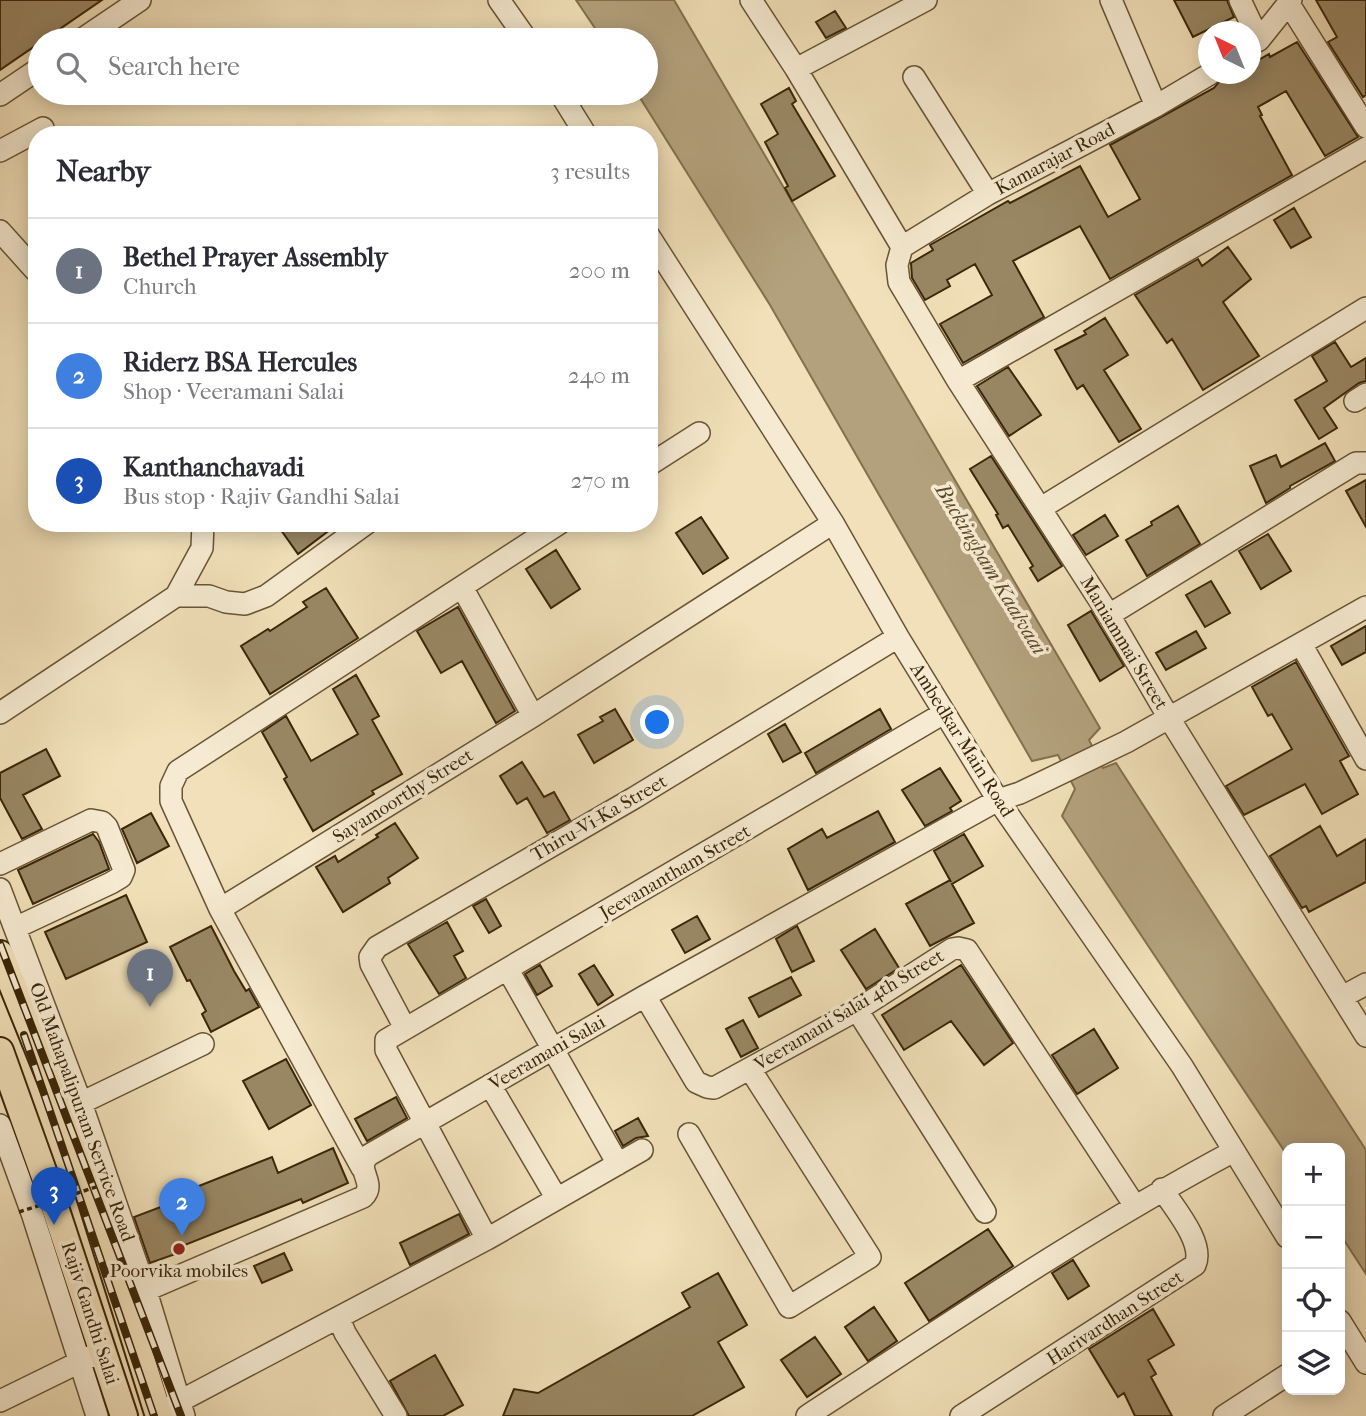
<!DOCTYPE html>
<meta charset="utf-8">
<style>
:root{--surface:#fff;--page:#f2f2f3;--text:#2b2b33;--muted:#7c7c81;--line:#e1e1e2;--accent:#b45309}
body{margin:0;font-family:"IM FELL French Canon",serif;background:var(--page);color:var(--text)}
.controls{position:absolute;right:21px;bottom:21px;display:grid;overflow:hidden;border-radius:14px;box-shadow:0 4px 18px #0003}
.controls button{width:63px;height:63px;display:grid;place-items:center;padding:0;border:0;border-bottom:2px solid var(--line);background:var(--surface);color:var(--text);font:35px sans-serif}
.compass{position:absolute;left:1198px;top:21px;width:63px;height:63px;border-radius:50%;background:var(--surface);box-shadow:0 4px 18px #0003;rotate:317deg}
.you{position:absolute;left:658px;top:723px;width:24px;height:24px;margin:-18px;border:5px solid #fff;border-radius:50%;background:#1a73e8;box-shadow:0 0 0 10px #1a73e833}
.badge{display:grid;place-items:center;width:46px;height:46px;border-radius:50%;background:var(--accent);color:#fff;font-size:23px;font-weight:700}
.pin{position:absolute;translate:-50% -58px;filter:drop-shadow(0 2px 4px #0008)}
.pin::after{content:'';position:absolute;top:37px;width:24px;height:21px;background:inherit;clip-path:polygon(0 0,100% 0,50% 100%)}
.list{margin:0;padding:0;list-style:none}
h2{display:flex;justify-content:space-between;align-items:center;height:91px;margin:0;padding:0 28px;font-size:30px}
h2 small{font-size:23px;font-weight:400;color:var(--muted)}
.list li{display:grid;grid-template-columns:46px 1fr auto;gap:21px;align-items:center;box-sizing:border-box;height:105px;padding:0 28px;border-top:2px solid var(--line)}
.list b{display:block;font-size:26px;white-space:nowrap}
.list p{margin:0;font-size:23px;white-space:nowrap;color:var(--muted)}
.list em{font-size:23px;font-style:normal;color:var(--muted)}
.icon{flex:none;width:38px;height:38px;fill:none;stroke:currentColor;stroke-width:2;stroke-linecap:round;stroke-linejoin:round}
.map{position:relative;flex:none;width:1366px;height:1416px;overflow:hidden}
.search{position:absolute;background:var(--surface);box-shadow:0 4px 18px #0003;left:28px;top:28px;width:630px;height:77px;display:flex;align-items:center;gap:18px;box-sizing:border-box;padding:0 24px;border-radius:38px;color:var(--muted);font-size:26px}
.panel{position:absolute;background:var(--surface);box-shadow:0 4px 18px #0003;left:28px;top:126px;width:630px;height:406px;border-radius:28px}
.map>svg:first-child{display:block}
.water{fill:#b3a17d;stroke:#83704e;stroke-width:2}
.building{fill:#998764;stroke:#3a2608;stroke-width:2}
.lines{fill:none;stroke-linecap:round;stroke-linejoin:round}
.minor-casing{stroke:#685434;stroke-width:24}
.major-casing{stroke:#3a2608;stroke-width:30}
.minor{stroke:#f6ebd2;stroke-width:21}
.major{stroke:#f1e0b9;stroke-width:26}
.rail-casing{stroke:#3a2608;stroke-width:8}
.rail{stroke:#f6ebd2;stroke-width:5;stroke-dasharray:16;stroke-linecap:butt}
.path-bridge{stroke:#3a2608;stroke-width:3.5;stroke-dasharray:5 3.5;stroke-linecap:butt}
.poi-dot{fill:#8f2418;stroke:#f6ebd2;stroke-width:2.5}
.labels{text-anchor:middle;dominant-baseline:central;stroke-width:7;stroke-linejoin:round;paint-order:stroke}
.street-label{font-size:19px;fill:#3a2608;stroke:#f6ebd2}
.poi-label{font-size:19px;fill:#3a2608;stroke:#f6ebd2}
.water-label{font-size:21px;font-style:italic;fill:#5e4b2b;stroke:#f6ebd2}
</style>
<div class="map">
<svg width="1366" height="1416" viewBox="0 0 1366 1416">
<rect width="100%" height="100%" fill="#f1e0b9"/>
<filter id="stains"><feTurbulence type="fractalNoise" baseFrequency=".00286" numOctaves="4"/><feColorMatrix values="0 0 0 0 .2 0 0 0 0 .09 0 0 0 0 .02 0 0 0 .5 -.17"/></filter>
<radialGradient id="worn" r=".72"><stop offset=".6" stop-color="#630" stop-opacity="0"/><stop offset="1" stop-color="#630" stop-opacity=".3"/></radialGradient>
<path class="water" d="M576,0H674L1100,728L1089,740L1103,768L1116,763L1366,1150V1274L1340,1234V1148H1287V1155L1062,816L1075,789L1058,755L1032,761L770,305L637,93H646V40H603Z"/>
<path class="building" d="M0,0H102L0,70Z
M1174,0H1227L1234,17L1193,37Z
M1316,0H1366V95L1363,97L1328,42L1337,37Z
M835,11L846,28L826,38L816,22Z
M1297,42L1358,137L1325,156L1286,91L1258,107L1262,115L1260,116L1292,175L1110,279L1080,226L1013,261L1044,317L963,363L940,324L992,295L975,264L947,280L950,286L925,300L912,278L911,263L933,250L930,245L955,231L1008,201L1010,203L1080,166L1108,217L1140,199L1110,145L1214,88L1222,78L1230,74H1250V65L1269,54L1270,57Z
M789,88L796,101L792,104L835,176L792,201L785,188L788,186L765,142L778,134L761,104Z
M1294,208L1311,237L1291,248L1274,220Z
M1228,247L1251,279L1223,302L1259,356L1203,390L1172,339L1167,343L1135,295L1198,259L1202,266Z
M1105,318L1128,355L1104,370L1141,429L1119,442L1083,385L1077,389L1055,350L1086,334L1084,331Z
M1335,342L1351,367L1366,358V381L1359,383L1324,408L1337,428L1319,439L1295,400L1327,381L1312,356Z
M1008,367L1041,415L1009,436L977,386Z
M1325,443L1335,461L1290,486V488L1266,503L1250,466L1276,455L1281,467Z
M991,456L1062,566L1038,581L1030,568L1033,566L1008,525L1003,528L996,515L998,514L970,469Z
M1366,480V527L1346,491Z
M1178,506L1200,544L1147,576L1126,540L1152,525L1151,522Z
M1105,515L1118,536L1086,555L1073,535Z
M701,517L728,558L703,574L676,533Z
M276,523H339L298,554Z
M1268,534L1291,571L1261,589L1239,551Z
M556,550L580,589L551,608L526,569Z
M1211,581L1230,613L1205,627L1186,595Z
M326,588L358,638L270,694L241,646L268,629L270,631L307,607L303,602Z
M458,607L515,711L496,723L462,661L441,673L417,631Z
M1091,611L1124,666L1100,681L1068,625Z
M1366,626V652L1342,665L1331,646Z
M1196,631L1206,648L1166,670L1156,653Z
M1296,662L1349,756L1340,761L1358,794L1322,814L1305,784L1244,815L1226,786L1292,749L1272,714L1268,716L1252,687Z
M356,675L379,716L372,720L402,774L372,791L374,794L313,831L284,779L287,777L262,732L286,716L311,761L358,734L333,689Z
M615,709L633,740L594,763L578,735L603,721L600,717Z
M880,709L891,729L816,773L805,753Z
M785,724L801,752L783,762L768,734Z
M46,749L60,776L23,795L42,829L22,839L0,798V773Z
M522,762L544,797L554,792L570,820L547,833L527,798L517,804L500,776Z
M940,768L961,801L950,808L952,811L925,826L902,790Z
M878,811L895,842L808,890L788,849L822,829L827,838Z
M151,813L169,846L137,863L122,829Z
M395,823L418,858L388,878L390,883L343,912L316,867L335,856L338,862L378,837L376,835Z
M1320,826L1337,856L1366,839V882L1309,912L1306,906L1302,908L1270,856Z
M93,834L99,842L109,869L33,904L18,870Z
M964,834L983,866L952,884L974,923L930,946L906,904L950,880L951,882L934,851Z
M126,895L147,942L66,979L45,932Z
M486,899L501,926L489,933L473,906Z
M697,916L710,939L685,953L672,930Z
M447,922L463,951L454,956L466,978L439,994L408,944Z
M211,926L234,971L246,991L249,989L259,1007L211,1032L202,1014L206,1011L190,980L187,981L170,947Z
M797,926L814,961L792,972L776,939Z
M875,929L899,968L866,989L841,950Z
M540,965L552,986L537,995L525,974Z
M594,965L613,995L598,1005L579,974Z
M961,965L1013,1043L984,1065L951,1021L904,1050L882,1015Z
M791,977L801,995L759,1017L749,998Z
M743,1020L758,1048L741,1057L726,1029Z
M1094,1029L1118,1068L1077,1094L1052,1055Z
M286,1059L311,1105L269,1129L243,1081Z
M396,1097L407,1118L367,1141L355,1119Z
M638,1118L648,1136L636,1138L623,1146L615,1131Z
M333,1148L348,1183L303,1203L301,1199L182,1246L184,1251L150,1263L134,1217L174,1202L171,1197L272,1157L278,1173Z
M459,1214L469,1234L410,1265L400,1243Z
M988,1229L1013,1266L929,1321L905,1283Z
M284,1253L292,1270L262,1283L254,1266Z
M1073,1260L1089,1286L1068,1299L1052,1273Z
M718,1273L747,1325L718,1342L744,1387L692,1416H503L514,1389L538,1393L690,1307L682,1293Z
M874,1307L897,1341L868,1361L845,1327Z
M1153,1309L1174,1345L1148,1360L1156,1374L1151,1377L1172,1416H1135L1124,1393L1118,1397L1089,1349Z
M815,1337L841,1374L807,1397L781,1360Z
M435,1355L463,1405L443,1416H409L390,1381Z"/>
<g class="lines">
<g class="minor-casing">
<path id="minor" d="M499,0L527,40
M751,0L796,69L902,247
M1111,0L1156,106
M1240,0L1259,40
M1289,4L1366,127
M81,40L140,0
M1250,45L1259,40L1291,0
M796,69L926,0
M914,77L988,194
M560,93L586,135
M0,95L40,68
M0,151L43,128
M0,231L35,270
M649,236L833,523L898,637L998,800L1182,1066L1287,1237
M902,247L897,265L899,282L958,381L1109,615L1169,718L1366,1036
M902,247L988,194L1156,106L1210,74
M958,381L1366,148
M1355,401L1366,394
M649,465L699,433
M1041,508L1366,308
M462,587L533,716
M176,596H209L226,602L245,604L266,596L367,523
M1109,615L1356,463H1366
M1301,644L1366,759
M0,713L176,596L202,548L203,523
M0,864L91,820L102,822L107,827L124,870L121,877L111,883L15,928
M0,889L81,1103L146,1291L184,1416
M220,909L171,801V786L178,771L560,523
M508,970L618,1164
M645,996L696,1082L707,1087L714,1088L857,1010L952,949L958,948L967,950L1135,1206
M1342,997L1366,984
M857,1010L985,1212
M405,1028L371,964L370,957L377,947L634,798L898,637
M490,1085L557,1199
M81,1103L203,1044
M0,1125L33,1216L97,1416
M689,1134L789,1307L870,1257L750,1069
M362,1168L220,909L533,716L833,523
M487,1239L386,1050V1040L944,713
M121,1301L363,1197C378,1183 353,1169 369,1155L645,996L998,800L1020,793L1126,742L1366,607
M339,1318L345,1333L396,1416
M1340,1321L1366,1363
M0,1401L92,1356
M167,1408L487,1239L642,1150
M807,1416C947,1325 1086,1230 1234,1151
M961,1416L1195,1265C1205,1243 1174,1208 1162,1189
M1224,1416L1287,1375"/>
</g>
<g class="major-casing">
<path id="major" d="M0,954L63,1110L159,1416
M0,1051L44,1174L124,1416"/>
</g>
<use href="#minor" class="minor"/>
<use href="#major" class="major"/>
<g class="rail-casing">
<path id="rail" d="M0,944L181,1416
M24,1035L154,1416"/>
</g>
<use href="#rail" class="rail"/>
<path class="path-bridge" d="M19,1212L99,1186"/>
</g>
<circle class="poi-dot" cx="179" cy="1249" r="7"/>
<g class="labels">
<g class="street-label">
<text transform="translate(1055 159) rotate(-28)">Kamarajar Road</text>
<text transform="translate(1124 643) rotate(59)">Maniammai Street</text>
<text transform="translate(962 740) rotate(58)">Ambedkar Main Road</text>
<text transform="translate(403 796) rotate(-32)">Sayamoorthy Street</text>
<text transform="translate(599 818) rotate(-30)">Thiru-Vi-Ka Street</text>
<text transform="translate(675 872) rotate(-30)">Jeevanantham Street</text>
<text transform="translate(849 1010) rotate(-31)">Veeramani Salai 4th Street</text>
<text transform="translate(547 1053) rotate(-30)">Veeramani Salai</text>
<text transform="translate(82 1112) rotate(70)">Old Mahapalipuram Service Road</text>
<text transform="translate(90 1313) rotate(72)">Rajiv Gandhi Salai</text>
<text transform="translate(1115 1318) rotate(-33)">Harivardhan Street</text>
</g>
<g class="poi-label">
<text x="179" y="1271">Poorvika mobiles</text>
</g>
<g class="water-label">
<text transform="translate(991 569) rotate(59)">Buckingham Kaalvaai</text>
</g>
</g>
<rect width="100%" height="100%" filter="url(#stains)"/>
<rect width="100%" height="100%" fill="url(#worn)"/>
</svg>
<div class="controls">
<button>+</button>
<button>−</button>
<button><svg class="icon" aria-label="locate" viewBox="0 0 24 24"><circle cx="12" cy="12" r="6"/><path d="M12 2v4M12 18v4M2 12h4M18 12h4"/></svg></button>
<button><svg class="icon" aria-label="layers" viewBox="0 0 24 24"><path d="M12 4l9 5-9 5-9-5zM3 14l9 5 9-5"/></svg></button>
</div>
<svg class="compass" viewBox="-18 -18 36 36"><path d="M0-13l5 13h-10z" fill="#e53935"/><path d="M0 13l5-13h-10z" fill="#7c7c81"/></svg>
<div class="you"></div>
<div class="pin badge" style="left:150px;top:1007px;background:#6b7280">1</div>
<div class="pin badge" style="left:182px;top:1236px;background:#3f7fe0">2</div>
<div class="pin badge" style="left:54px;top:1225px;background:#1a4fb4">3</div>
<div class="search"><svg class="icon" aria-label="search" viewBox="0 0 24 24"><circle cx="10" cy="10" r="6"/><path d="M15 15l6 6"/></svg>Search here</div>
<section class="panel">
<h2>Nearby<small>3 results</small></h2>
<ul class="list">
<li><span class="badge" style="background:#6b7280">1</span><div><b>Bethel Prayer Assembly</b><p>Church</p></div><em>200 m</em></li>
<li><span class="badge" style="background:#3f7fe0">2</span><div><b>Riderz BSA Hercules</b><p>Shop · Veeramani Salai</p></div><em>240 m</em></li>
<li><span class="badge" style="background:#1a4fb4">3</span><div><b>Kanthanchavadi</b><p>Bus stop · Rajiv Gandhi Salai</p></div><em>270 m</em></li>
</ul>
</section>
</div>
